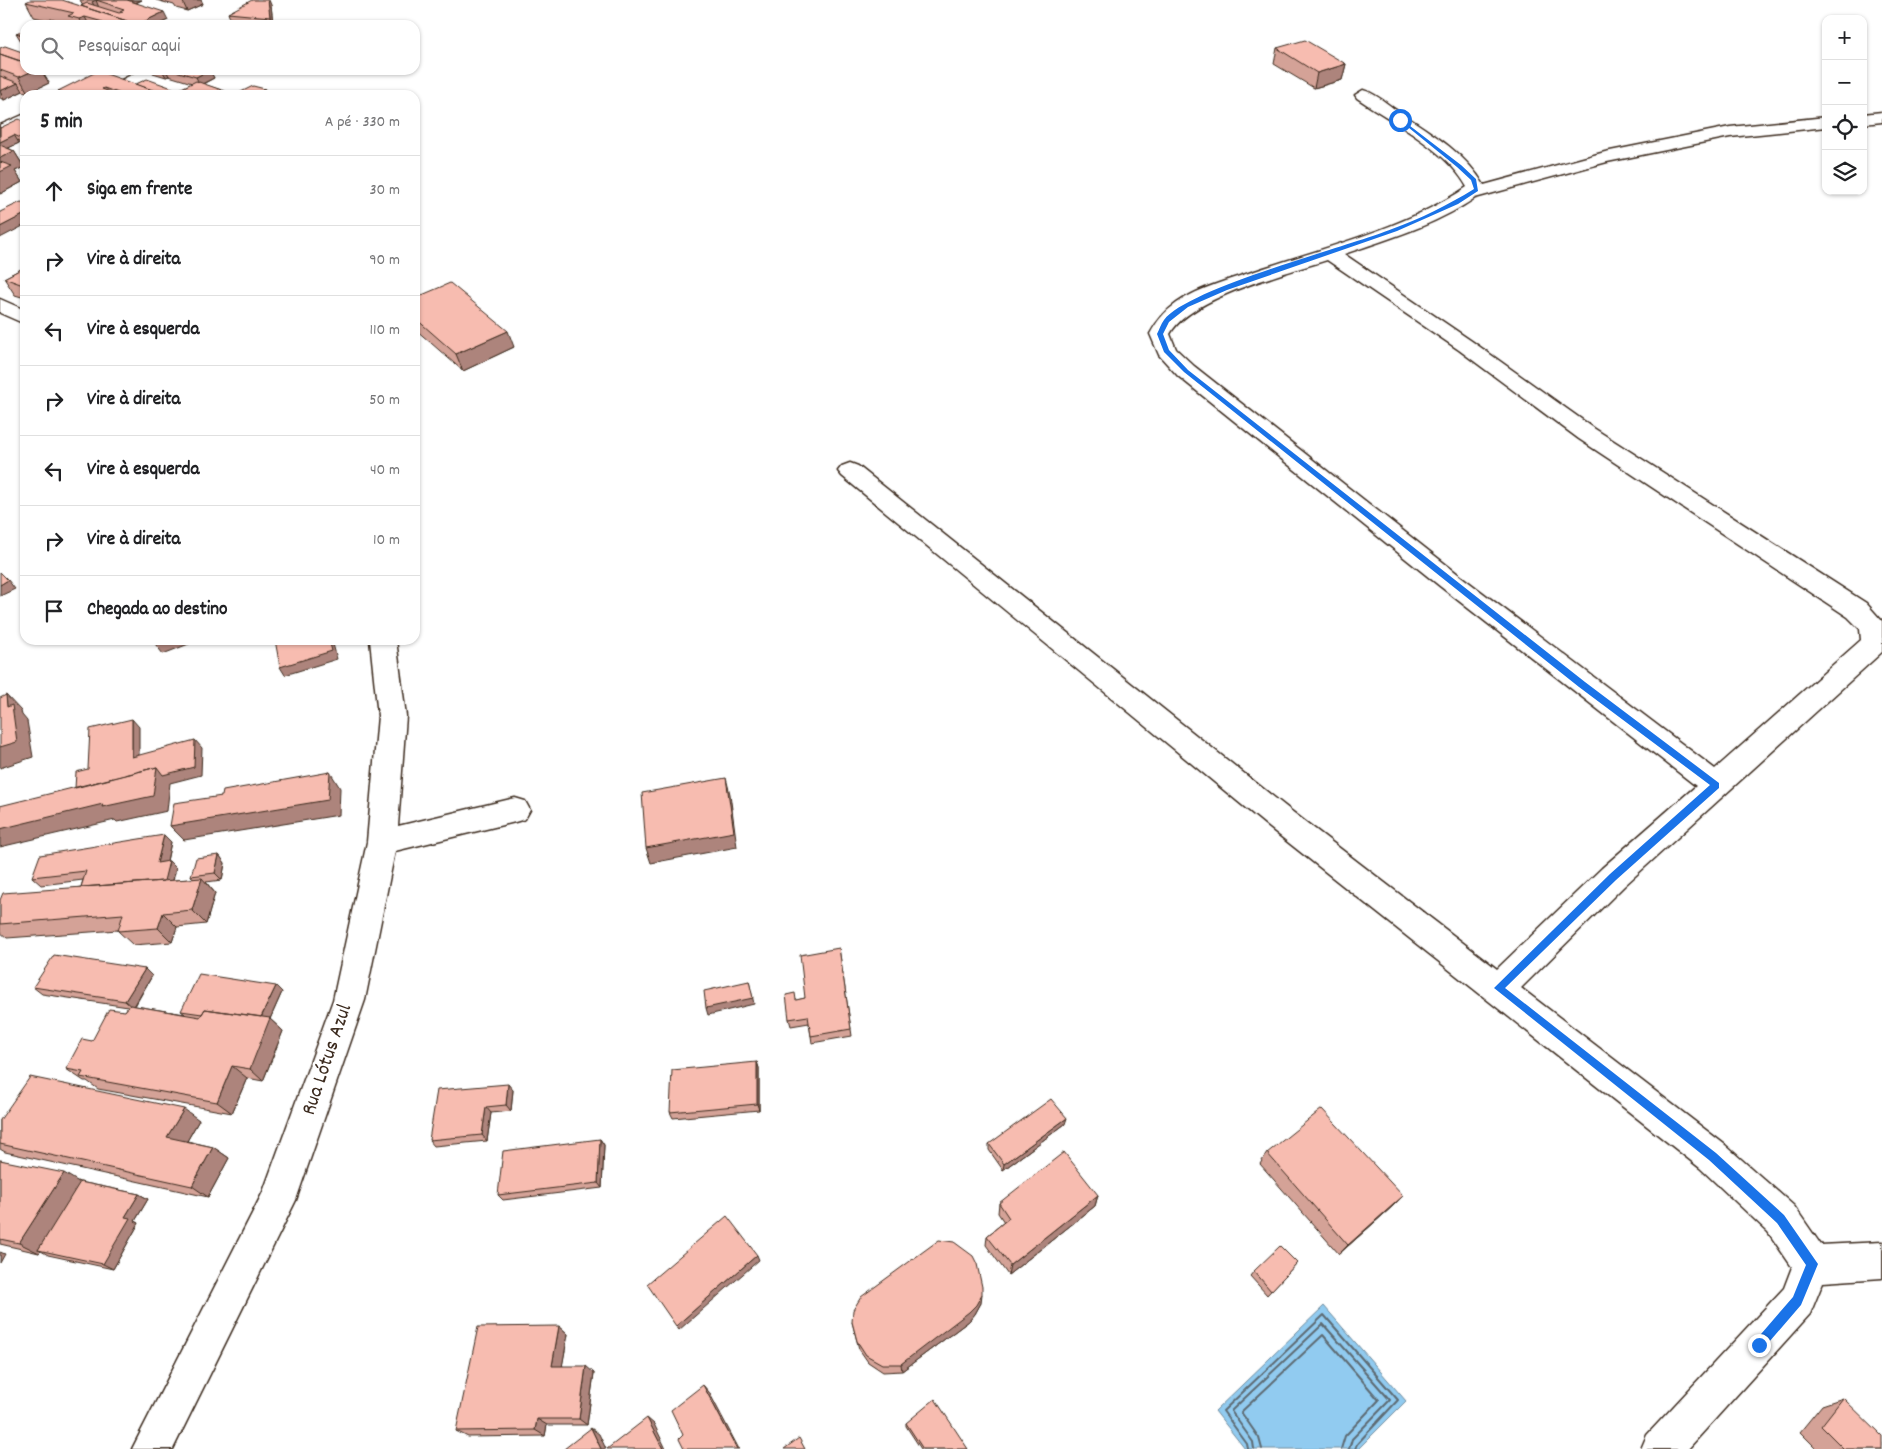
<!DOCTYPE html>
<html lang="pt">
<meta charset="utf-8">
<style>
:root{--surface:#fff;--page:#f2f2f2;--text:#202124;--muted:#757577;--line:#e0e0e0}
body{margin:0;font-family:Dekko,sans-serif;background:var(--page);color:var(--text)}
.controls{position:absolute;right:15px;top:15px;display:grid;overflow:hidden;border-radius:10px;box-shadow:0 1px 4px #0004}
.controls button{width:45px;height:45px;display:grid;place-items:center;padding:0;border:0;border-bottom:1px solid var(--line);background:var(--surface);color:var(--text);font:25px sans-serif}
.stop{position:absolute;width:15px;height:15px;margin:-11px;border:4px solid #1a73e8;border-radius:50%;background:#fff}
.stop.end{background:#1a73e8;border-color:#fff;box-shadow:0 1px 5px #0008}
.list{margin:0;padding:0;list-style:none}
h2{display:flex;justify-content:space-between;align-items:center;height:65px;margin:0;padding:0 20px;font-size:21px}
h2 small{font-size:16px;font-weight:400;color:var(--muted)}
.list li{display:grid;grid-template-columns:32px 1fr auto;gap:15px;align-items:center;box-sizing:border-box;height:70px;padding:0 20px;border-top:1px solid var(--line)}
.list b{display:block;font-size:19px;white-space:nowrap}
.list em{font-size:16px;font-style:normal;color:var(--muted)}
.icon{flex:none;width:28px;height:28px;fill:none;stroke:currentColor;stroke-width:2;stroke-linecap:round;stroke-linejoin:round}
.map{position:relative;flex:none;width:1882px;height:1449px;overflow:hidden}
.search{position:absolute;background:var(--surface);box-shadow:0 1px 4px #0004;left:20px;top:20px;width:400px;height:55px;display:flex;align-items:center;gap:12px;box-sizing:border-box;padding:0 18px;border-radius:15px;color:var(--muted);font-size:19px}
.panel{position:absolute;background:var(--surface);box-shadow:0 1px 4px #0004;left:20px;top:90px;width:400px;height:555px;border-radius:15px}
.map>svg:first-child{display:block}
.water{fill:#91cbf0;stroke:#6f8b9c}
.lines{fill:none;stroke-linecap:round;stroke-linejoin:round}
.shore{stroke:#5d6a72;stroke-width:2}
.street-casing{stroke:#3b2a1e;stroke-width:3}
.street{fill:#fff;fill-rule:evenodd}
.wall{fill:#d4a297;stroke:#3b2a1e}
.shaded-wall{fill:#ad847b;stroke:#3b2a1e}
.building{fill:#f7bcb0;stroke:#3b2a1e}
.route{fill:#1a73e8}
.labels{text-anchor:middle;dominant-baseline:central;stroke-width:5;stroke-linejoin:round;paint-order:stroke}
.near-street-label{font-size:21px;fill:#3b2a1e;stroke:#fff}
</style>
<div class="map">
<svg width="1882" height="1449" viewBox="0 0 1882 1449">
<rect width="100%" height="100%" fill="#fff"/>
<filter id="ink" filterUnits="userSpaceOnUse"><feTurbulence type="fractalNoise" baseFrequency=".02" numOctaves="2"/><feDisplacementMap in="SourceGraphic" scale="10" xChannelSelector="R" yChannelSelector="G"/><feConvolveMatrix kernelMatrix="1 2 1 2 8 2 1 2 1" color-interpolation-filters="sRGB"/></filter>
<g filter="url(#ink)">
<path class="water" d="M1324,1306L1406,1401L1358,1449H1245L1215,1411Z"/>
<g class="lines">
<path class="shore" d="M1248,1449L1247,1444L1223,1411L1324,1315L1398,1400L1357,1444L1355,1449
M1254,1449L1253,1442L1231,1411L1323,1324L1390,1400L1352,1439L1349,1449
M1262,1449L1259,1438L1241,1412L1323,1335L1379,1400L1345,1436L1341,1449"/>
<g class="street-casing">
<path id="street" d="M113,70H134L132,73L88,95H67L69,92Z
M1363,90C1374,93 1384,101 1393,108C1425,129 1464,151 1484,185L1605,152L1730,127L1826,117V127L1730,137L1607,162L1475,198C1436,225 1388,239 1344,254L1473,342L1595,429L1866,603L1882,621V652L1624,886L1521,988L1724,1144L1794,1206L1821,1245L1882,1242V1278L1823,1282L1810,1314L1688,1449H1641L1647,1435L1784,1288L1792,1267L1768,1232L1700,1168L1270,828L842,476L838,471L842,466L850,463L858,466L1290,810L1497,969L1602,868L1696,786L1441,587L1178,376L1159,355L1150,334C1157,321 1164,312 1177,303C1200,287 1232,279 1258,270C1326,247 1408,227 1467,187C1447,150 1392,122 1357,98L1355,95ZM1327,260L1459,350L1579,439L1848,617L1860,629L1861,640L1715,769L1458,574L1194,366L1176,349L1170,334C1190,297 1287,273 1327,260Z
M1882,112V122L1863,124V114Z
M25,114V125L0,136V125Z
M0,299L25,310V324L0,313Z
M370,640H396L406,716L398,826L515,798L525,801L530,810L525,819L515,822L395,851L365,1000L296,1200L173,1449H132L263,1192L333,1000L367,842L378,716Z"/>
</g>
<use href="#street" class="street"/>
</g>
<path class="wall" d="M80,0H142L136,3L168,20L157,25H68L34,17L26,2L81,6L83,5Z
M156,0H201L203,4L187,11L176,8L174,5Z
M271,5L273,24L231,21L228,13Z
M25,30V43L21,41L16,33Z
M0,48L25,70H41L49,83L28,93L23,91L4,100L0,98Z
M1277,48L1346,64L1342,80L1314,88L1274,64Z
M152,70H209L214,78L203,84L233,94L234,95H61L58,91L136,84L178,90L192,83L169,76L166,77L153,73Z
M25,122V146L19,143L8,148L14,151L24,167L15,171L22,182L0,194V128Z
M25,267V298L15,295L4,278Z
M415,298L514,347L463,371L415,329Z
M164,835L171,842L167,861H169L176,868L173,880L194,879L191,876L219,855L225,863L222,880L206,882L215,893L206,924L177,927L172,942L133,945L118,931V930L7,938L0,932V900L81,887L83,880L41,885L32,877Z
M839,948L852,1036L812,1043L809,1023L791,1026L789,1019L797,1000L805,998Z
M145,969L152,976L135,1006L185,1014L181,1011L282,992L270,1019L283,1031L263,1081L247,1078L232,1113L98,1089L87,1081H84L66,1069L92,1041L125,1011L128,1007L42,994L33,987Z
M757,1062L759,1068V1110L673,1118L670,1112Z
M513,1090L511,1111L491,1113L487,1141L434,1146L429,1140Z
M0,1120H199L187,1141L213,1147L229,1158L208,1197L5,1152L0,1149Z
M1065,1124L1003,1170L989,1150V1144Z
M600,1139L604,1145L602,1188L503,1200L498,1195Z
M1267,1153L1403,1196L1393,1206L1339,1254L1260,1164Z
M0,1160L80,1182L139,1194L148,1199L135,1221L139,1223L113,1269L48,1255L41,1251L39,1253L0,1244Z
M1098,1195L1095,1206L1008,1275L986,1245L987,1236L1004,1222L998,1213L999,1203Z
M1297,1263L1267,1295L1250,1276L1254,1271Z
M981,1303L975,1314L969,1321L902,1371L883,1372L868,1362L859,1349L852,1322Z
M559,1326L568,1334L562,1366L594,1373L587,1425H547L545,1436L468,1437L456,1431Z
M1843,1398L1882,1449H1817L1800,1432L1822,1405Z
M906,1423L968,1449H921L906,1426Z"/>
<path class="shaded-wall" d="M96,0L99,8L96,9L92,2Z
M124,0H142L127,6Z
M182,0H201L203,4L187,11Z
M268,0H269L271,5L273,24L270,17Z
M164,12L168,20L157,25H137Z
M85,17L89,25H82L79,19Z
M127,21L129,25H118Z
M1346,64L1342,80L1314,88L1317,73Z
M35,70H41L49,83L28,93L19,77Z
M162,70H166L169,76L166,77Z
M210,70L214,78L200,85L196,77Z
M18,83L23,91L4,100L0,91Z
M265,89L267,95H254Z
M14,135L19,143L0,152V142Z
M14,151L24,167L15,171L22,182L0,194V158Z
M25,214V225L0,238V227Z
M508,331L514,347L463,371L456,354Z
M8,580L15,589L0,596V585Z
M152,640H199L163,654Z
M329,640H332L337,659L285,675L280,667Z
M6,695L21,711L22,715L27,721L33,757L0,768V747L7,707Z
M132,719L139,727V765L132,757Z
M195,740L202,748L201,775L170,783L167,811L117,822L115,820L0,847V829L157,767Z
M330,772L340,788L339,815L184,840L170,826Z
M726,778L730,794L737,847L651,863L646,848Z
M164,835L171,842L165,870L157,863Z
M219,855L225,863L222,880L215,873Z
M169,861L176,868L169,896L161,889Z
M202,878L215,893L206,924L192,910Z
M163,913L177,927L172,942L158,928Z
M145,969L152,976L133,1008L125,1001Z
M749,981L754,1004L708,1015L706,1008Z
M276,986L282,992L270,1019L283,1031L263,1081L250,1069L259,1022Z
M757,1062L759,1068V1110L757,1104Z
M232,1066L247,1078L232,1113L217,1102Z
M508,1084L513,1090L511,1111L506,1105Z
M486,1107L491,1113L487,1141L482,1135Z
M184,1109L199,1120L183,1148L167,1137Z
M1067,1118L1065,1124L1003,1170L1004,1164Z
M600,1139L604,1145L602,1188L598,1183Z
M213,1147L229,1158L208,1197L192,1186Z
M64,1173L82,1184L38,1250L41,1251L39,1253L19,1243Z
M139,1194L148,1199L135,1221L139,1223L113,1269L103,1264L125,1217Z
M1098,1195L1095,1206L1008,1275L1010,1265Z
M1403,1196L1393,1206L1339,1254L1348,1245Z
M0,1252L5,1254L0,1263Z
M757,1255L759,1260L679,1330L676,1326Z
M982,1294L981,1303L975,1314L969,1321L902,1371L901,1364Z
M559,1326L568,1334L561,1373L552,1366Z
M586,1366L594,1373L587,1425L579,1419Z
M703,1385L709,1392L739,1449H737Z
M647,1418L654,1424L666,1449H663Z
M537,1419L547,1425L545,1436L535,1430Z
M591,1428L599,1434L606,1449H601Z"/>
<path class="building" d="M30,0H62L127,21L118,25H97L103,22L85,17L79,19L68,16L74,13L26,2Z
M96,0H127L164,12L137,25H129L127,21L81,6L87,3L119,13L123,12L120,11L124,9Z
M252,0H268L270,17L228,13Z
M51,19L68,25H37Z
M256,20L270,23L267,25H248Z
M224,23L232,25H221Z
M25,30V36L16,33Z
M1305,40L1346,64L1317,73L1277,48Z
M5,46L25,53V60L21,61L0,54V48Z
M0,54L25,63V70H35L19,77L0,70Z
M172,70H210L196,77Z
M98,71L166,95H124L104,88L102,89L118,95H72L58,91Z
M0,76L18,83L0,91Z
M147,79L178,90L196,81L233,94L230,95H193L185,92L180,95H166L136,84Z
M253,86L265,89L254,95H246L239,93Z
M19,119L25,122V140L14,135L0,142V128Z
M0,145L14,151L0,158Z
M0,162L12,166L0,172Z
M21,202L25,203V214L0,227V212Z
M25,267V284L23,285L4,278Z
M450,283L508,331L456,354L415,318V298Z
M0,572L8,580L0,585Z
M275,640H329L332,651L280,667Z
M6,695L7,707L12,705L17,742L0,747V698Z
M132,719V757L195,740L194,767L163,775L157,767L75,788L76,772L88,769L90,729Z
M157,767L153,796L102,807L103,804L0,829V806Z
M330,772L328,800L170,826L174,803L222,796L223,791Z
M726,778L734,832L646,848L642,793Z
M164,835L157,863L169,861L164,881L81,887L86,871L32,877L40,855Z
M219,855L215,873L191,876L196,858Z
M202,878L192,910L163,913L158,928L118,931L123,914L0,924V900L3,893Z
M839,948L851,1029L811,1036L808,1016L789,1019L786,995L795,993L796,1000L805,998L800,955Z
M54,955L145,969L125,1001L33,987Z
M199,974L276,986L261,1017L205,1009L202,1014L181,1011Z
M749,981L753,998L706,1008L704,991Z
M130,1005L200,1017L205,1009L270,1018L250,1069L232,1066L217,1102L80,1077L83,1072L66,1069L82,1039L92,1041L109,1009L125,1011Z
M757,1062V1104L670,1112L672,1070Z
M30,1077L184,1109L167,1137L213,1147L192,1186L0,1144V1120Z
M508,1084L506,1105L486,1107L482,1135L429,1140L437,1090Z
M1051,1099L1067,1118L1004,1164L989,1144Z
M1322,1109L1403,1196L1348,1245L1267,1153Z
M600,1139L598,1183L498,1195L503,1151Z
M1064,1152L1098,1195L1010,1265L987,1236L1009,1218L999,1203Z
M0,1160L64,1173L19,1243L0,1239Z
M80,1182L139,1194L125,1217L130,1218L103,1264L38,1250Z
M727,1216L757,1255L676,1326L647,1284Z
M939,1240L954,1242L973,1256L977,1264L982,1287V1294L976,1305L969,1312L901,1364H882L866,1355L857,1341L852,1322L853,1310L861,1297Z
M1280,1246L1297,1263L1271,1291L1254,1271Z
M559,1326L552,1366H586L579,1419H537L535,1430L456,1431L478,1327Z
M703,1385L737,1449H684L679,1439L683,1435L671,1410Z
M1843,1398L1882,1436V1449H1844L1821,1426Z
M935,1399L968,1449H923L906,1423Z
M647,1418L663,1449H607Z
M591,1428L601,1449H564Z
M799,1438L805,1449H784Z"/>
</g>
<path class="route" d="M1398,119H1401L1461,165L1476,179L1478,191L1458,204L1397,231L1227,290L1188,307L1169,322L1163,334L1169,350L1188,370L1585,682L1719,783V788L1616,880L1505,988L1716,1153L1784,1215L1818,1264L1801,1305L1763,1349L1759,1350L1755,1349V1341L1793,1297L1806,1265L1777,1223L1709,1160L1494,988L1610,874L1710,785L1579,687L1184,372L1164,352L1157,334C1159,330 1161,324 1164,320C1188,288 1347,247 1392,229C1420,219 1448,205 1474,189L1471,180L1457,167Z"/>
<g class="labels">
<g class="near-street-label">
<text transform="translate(328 1060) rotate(-71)">Rua Lótus Azul</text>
</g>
</g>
</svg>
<div class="controls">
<button>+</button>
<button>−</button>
<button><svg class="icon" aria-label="locate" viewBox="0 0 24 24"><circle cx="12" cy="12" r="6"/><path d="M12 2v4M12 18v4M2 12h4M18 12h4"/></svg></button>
<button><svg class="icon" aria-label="layers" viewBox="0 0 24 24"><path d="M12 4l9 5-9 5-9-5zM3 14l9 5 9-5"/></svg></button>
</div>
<div class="stop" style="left:1400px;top:120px"></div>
<div class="stop end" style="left:1759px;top:1345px"></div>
<div class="search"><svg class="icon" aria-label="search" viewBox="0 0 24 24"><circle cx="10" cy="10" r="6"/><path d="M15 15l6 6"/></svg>Pesquisar aqui</div>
<section class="panel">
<h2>5 min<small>A pé · 330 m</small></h2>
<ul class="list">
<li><svg class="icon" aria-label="ahead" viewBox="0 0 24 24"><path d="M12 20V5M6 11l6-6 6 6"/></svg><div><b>Siga em frente</b></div><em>30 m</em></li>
<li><svg class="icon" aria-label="right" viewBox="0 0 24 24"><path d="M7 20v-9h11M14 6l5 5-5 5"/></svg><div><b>Vire à direita</b></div><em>90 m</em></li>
<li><svg class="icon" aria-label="left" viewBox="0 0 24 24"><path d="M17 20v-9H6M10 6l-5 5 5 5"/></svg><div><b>Vire à esquerda</b></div><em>110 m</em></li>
<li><svg class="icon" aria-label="right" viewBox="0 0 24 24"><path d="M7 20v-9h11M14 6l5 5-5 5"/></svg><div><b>Vire à direita</b></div><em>50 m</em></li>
<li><svg class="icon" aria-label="left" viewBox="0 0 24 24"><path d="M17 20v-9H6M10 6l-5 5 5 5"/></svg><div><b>Vire à esquerda</b></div><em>40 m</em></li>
<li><svg class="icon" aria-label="right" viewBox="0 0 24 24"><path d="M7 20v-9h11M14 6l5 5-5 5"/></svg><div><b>Vire à direita</b></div><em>10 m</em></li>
<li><svg class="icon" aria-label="arrive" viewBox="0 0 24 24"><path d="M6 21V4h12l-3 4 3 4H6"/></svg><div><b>Chegada ao destino</b></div></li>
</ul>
</section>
</div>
